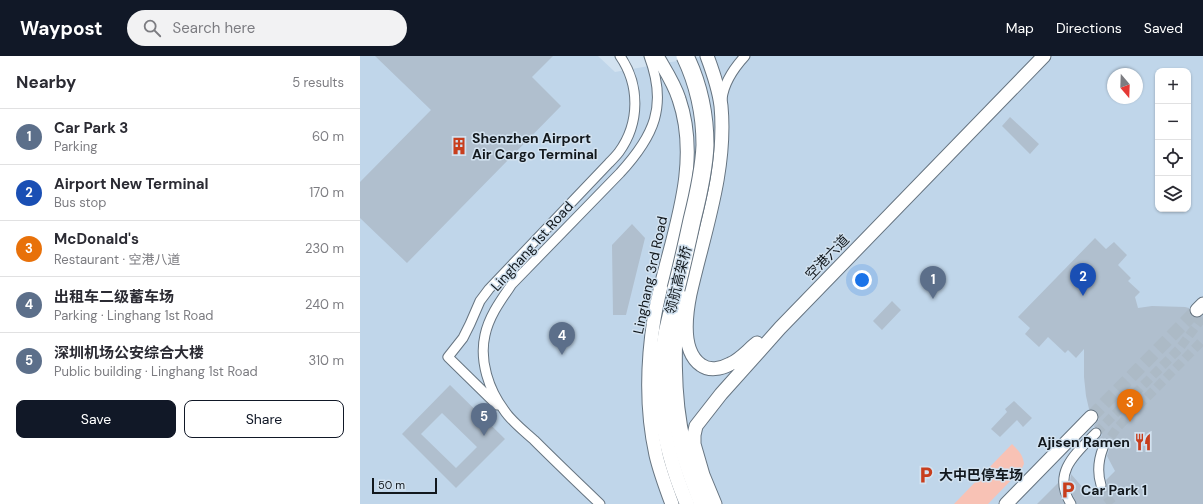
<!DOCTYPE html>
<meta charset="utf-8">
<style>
:root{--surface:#fff;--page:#f2f2f3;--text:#2b2b33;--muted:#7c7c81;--line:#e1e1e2;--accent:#111827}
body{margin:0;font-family:"DM Sans","Noto Sans SC",sans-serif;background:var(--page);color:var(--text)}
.controls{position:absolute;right:12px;top:12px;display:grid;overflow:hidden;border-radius:8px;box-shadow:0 1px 3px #0004}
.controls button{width:36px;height:36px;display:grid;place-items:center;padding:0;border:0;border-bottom:1px solid var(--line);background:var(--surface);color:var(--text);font:20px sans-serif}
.compass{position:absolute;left:747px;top:12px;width:36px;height:36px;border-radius:50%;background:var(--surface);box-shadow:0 1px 3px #0004;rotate:161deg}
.scale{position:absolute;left:12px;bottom:10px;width:65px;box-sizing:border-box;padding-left:4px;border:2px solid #12181d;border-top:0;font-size:11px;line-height:14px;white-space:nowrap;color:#12181d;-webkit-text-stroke:3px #d2e2f0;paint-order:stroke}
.you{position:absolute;left:502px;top:224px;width:14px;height:14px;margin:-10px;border:3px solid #fff;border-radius:50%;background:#1a73e8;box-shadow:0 0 0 6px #1a73e833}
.badge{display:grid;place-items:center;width:26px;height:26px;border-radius:50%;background:var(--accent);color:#fff;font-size:13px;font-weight:700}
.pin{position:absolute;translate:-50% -33px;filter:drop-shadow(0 1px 2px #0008)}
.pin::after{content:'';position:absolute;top:21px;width:14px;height:12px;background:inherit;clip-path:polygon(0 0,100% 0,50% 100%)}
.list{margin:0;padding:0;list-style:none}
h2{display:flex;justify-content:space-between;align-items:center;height:52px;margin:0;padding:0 16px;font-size:17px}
h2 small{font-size:13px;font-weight:400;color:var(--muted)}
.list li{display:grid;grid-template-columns:26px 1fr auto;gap:12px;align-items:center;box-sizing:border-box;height:56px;padding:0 16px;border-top:1px solid var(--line)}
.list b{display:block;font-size:15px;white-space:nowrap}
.list p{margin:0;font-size:13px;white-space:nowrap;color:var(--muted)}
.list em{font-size:13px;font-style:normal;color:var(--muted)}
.actions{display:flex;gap:8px;padding:12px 16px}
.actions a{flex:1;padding:9px 0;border:1px solid var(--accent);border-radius:8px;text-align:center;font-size:14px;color:var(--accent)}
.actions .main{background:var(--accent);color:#fff}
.icon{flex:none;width:22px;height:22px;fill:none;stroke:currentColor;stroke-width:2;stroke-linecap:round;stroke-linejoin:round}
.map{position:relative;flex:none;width:843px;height:448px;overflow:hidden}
header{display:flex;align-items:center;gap:24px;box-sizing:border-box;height:56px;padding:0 20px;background:var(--accent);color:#fff}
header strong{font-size:19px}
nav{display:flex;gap:22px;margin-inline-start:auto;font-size:14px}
.search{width:280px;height:36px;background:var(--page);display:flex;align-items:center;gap:10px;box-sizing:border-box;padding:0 14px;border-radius:22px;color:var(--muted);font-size:15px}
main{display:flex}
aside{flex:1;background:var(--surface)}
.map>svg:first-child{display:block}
.built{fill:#c0d6ea;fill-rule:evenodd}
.green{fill:#f8c2b5}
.building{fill:#b0bfce;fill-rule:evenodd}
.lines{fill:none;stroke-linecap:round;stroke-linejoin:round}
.street-tunnel{stroke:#acbac6;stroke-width:9;stroke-dasharray:9 4.5;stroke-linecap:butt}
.secondary-tunnel{stroke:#acbac6;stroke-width:13;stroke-dasharray:13 6;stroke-linecap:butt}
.street-casing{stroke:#667480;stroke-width:11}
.secondary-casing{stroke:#667480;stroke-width:15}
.primary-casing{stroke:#667480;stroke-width:16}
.highway-casing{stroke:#667480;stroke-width:19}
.street{stroke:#fff;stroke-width:9}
.secondary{stroke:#fff;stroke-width:13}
.primary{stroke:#fff;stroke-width:14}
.highway{stroke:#fff;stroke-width:17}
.highway-bridge-casing{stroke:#667480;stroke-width:19;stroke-linecap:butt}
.highway-bridge{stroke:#fff;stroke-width:17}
.labels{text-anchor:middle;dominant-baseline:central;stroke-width:3;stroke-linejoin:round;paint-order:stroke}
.poi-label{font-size:14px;font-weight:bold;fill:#12181d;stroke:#d2e2f0;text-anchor:start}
.street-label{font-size:14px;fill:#12181d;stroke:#d2e2f0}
</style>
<header>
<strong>Waypost</strong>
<div class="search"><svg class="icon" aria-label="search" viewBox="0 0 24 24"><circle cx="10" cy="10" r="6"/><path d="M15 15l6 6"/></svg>Search here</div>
<nav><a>Map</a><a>Directions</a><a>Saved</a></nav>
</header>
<main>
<aside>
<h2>Nearby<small>5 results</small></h2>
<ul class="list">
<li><span class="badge" style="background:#5c6f8a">1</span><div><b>Car Park 3</b><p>Parking</p></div><em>60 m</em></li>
<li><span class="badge" style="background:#1a4fb4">2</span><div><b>Airport New Terminal</b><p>Bus stop</p></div><em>170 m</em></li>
<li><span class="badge" style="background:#e8710a">3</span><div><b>McDonald's</b><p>Restaurant · 空港八道</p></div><em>230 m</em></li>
<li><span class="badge" style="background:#5c6f8a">4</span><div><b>出租车二级蓄车场</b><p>Parking · Linghang 1st Road</p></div><em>240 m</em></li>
<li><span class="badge" style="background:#5c6f8a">5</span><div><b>深圳机场公安综合大楼</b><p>Public building · Linghang 1st Road</p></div><em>310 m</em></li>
</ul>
<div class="actions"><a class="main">Save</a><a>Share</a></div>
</aside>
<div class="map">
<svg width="843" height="448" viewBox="0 0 843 448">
<rect width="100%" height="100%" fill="#d2e2f0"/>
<path class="built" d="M0,0H238L255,16L345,0H843V448H0ZM798,15H828V153H798ZM753,18H777V42H753Z"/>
<path class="green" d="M652,388C658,394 663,399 664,408L661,414L628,448H594Z"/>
<path class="building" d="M15,0H193L172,21L201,50L47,207L0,162V126L71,54Z
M650,61L679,88L670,98L642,70Z
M272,168L285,182L266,259H253L252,189Z
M735,182L746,193L754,186L767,199L758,209L771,222L768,225L780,236L775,241L778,252L792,250L825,251L829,252V256L832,260L835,262H839L843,259V448H717L711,435L710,426L711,418L730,440L737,433L742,435L745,433L747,430L746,424L755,415L747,400L749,394L748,388L745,386L741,387L739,383L742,379V375L740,373L734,371V370L739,363V358L736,355L733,353H729L726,340L724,321V293L716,302L708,294L705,297L688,281L679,291L665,278L670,272L658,261Z
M532,245L541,254L522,274L513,265Z
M90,329L145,383L96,432L42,378ZM82,357L117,391L96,412L61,378Z
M654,345L672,362L663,371L657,364L640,381L631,373L647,356L645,353Z
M698,427L700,438L704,448H677Z"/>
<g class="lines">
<path class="street-tunnel" d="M736,377L819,293L843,261
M743,392L757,372L843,284
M741,429L746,440L752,448"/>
<path class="secondary-tunnel" d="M731,361L837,254"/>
<g class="street-casing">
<path id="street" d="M362,43C364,26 374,12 385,0
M137,349L88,301L103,282L110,268L120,245L129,233L249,107C252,104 256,100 259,96C280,67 280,29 260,0
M741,429C737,416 738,405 743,392
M240,448C218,427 196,406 174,384C164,375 151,365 144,354C129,334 119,305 125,279C129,260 141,244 152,228L260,117C294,80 308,50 289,0
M711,448C691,417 716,397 736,377"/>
</g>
<g class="secondary-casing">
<path id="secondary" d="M297,0C305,14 314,27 319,43C344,116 306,191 294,263C287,308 286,354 296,399C300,416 306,432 312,448
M347,0C353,16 359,33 361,50C367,114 344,176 330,238C326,258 321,295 341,309C349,315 361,313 370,308C380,304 388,294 397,287
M837,254L843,248
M355,448L343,419L334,388V379L336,370L361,338L420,272L684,0
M646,448L731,361"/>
</g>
<g class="primary-casing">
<path id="primary" d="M310,258C292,326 300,384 327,448"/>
</g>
<g class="highway-casing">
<path id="highway" d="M316,233C313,284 310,338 322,387C327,408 335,428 343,448"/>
</g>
<use href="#street" class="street"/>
<use href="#secondary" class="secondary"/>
<use href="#primary" class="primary"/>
<use href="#highway" class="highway"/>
<g class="highway-bridge-casing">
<path id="highway-bridge" d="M316,233C322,210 327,187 332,164C338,140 344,114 345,89C345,59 338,27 325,0"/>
</g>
<use href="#highway-bridge" class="highway-bridge"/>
</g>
<defs>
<g id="building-bare" transform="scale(1.38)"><path d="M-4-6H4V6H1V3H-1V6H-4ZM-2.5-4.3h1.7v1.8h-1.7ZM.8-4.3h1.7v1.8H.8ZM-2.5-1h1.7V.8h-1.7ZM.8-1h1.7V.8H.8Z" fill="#c83e1d" stroke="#d2e2f0" stroke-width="2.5" paint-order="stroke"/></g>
<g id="restaurant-bare" transform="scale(1.38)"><path d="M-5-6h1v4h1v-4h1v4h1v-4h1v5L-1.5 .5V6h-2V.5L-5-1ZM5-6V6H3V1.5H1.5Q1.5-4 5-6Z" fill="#c83e1d" stroke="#d2e2f0" stroke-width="2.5" paint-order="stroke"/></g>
<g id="parking-bare" transform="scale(1.38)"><path d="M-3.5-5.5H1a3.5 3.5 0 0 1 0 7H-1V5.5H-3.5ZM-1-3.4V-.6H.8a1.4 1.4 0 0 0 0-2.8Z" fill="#c83e1d" stroke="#d2e2f0" stroke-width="2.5" paint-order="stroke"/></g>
</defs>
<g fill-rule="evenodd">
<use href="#building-bare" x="99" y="90"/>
<use href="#restaurant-bare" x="783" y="386"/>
<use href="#parking-bare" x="566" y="419"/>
<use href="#parking-bare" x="708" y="434"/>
</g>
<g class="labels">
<g class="poi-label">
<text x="112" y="82">Shenzhen Airport<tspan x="112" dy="16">Air Cargo Terminal</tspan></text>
<text x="770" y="386" text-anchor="end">Ajisen Ramen</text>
<text x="579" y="419">大中巴停车场</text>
<text x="721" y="434">Car Park 1</text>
</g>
<g class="street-label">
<text transform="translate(172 190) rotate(-48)">Linghang 1st Road</text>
<text transform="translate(467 201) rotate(-46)">空港六道</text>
<text transform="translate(290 219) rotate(-78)">Linghang 3rd Road</text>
<text transform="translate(318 224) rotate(-76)">领航高架桥</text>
</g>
</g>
</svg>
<div class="controls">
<button>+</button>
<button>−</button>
<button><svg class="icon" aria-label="locate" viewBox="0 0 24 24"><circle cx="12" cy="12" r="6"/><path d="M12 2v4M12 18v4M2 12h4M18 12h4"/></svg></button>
<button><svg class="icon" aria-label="layers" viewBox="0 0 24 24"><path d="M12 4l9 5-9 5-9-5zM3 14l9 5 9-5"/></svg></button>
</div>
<svg class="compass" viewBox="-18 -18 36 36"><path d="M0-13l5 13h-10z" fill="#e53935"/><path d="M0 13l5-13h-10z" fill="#7c7c81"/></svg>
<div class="scale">50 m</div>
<div class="you"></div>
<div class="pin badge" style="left:573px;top:243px;background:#5c6f8a">1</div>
<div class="pin badge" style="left:723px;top:240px;background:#1a4fb4">2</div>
<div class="pin badge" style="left:770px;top:366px;background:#e8710a">3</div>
<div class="pin badge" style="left:202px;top:299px;background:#5c6f8a">4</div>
<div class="pin badge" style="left:124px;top:380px;background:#5c6f8a">5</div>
</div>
</main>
